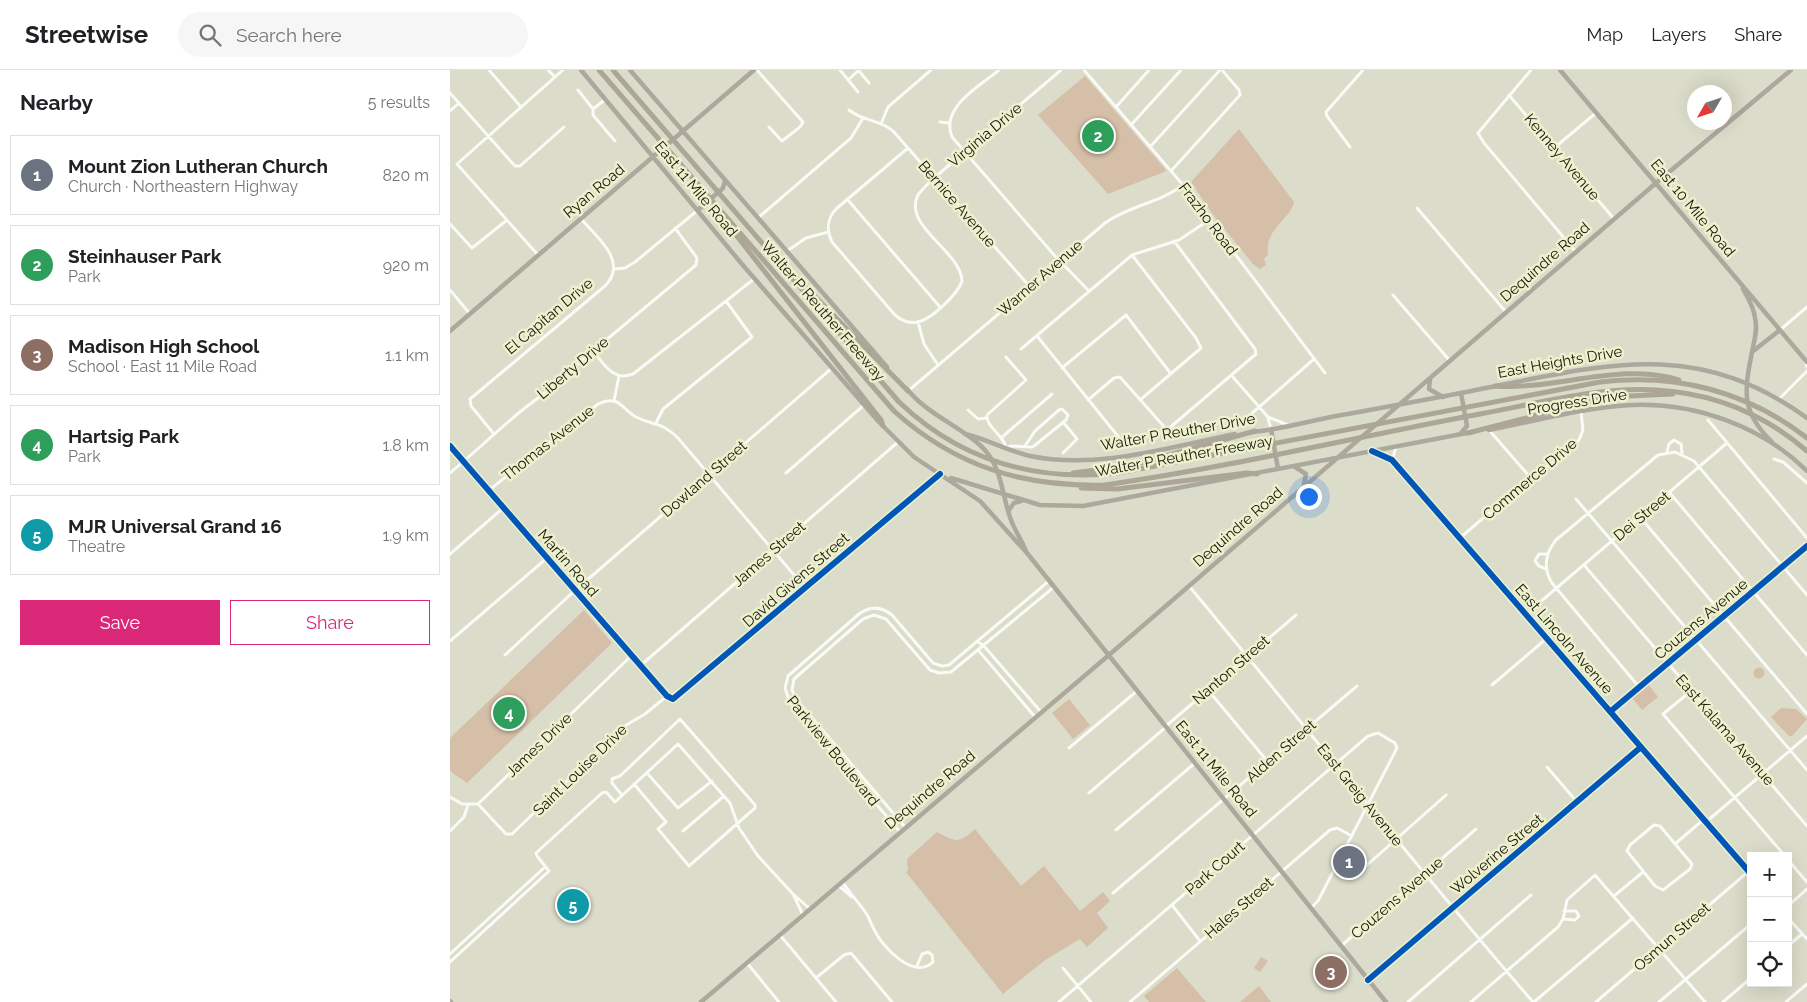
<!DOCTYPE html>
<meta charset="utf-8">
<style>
:root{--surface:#fff;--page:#f6f6f6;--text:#202124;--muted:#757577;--line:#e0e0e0;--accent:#db2777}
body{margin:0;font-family:Raleway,sans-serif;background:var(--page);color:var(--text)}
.controls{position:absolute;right:15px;bottom:15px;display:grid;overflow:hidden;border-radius:0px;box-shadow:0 5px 20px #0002}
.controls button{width:45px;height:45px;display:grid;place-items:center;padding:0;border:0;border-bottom:1px solid var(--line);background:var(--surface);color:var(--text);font:25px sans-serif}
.compass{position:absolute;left:1237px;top:15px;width:45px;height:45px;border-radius:50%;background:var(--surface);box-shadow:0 5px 20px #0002;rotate:231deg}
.you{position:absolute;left:858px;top:426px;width:18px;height:18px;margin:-12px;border:4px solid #fff;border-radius:50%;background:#1a73e8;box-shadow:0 0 0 8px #1a73e833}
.badge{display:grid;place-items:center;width:32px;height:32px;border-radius:50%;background:var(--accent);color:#fff;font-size:16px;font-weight:700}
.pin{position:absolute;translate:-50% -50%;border:2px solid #fff;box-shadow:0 1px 5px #0006}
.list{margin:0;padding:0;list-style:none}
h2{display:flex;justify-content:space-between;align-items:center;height:65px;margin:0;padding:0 20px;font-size:21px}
h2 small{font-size:16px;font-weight:400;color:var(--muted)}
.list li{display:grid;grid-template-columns:32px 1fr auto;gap:15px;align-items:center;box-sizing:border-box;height:80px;margin:0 10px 10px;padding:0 10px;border:1px solid var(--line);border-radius:0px}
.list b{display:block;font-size:19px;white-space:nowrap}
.list p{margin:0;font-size:16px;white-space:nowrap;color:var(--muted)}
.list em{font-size:16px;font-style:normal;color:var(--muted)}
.actions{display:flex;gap:10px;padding:15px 20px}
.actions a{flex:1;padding:11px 0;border:1px solid var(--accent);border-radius:0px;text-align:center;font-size:18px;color:var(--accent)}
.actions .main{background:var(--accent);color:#fff}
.icon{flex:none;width:28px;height:28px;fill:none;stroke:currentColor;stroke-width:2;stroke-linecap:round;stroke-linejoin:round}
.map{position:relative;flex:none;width:1357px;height:932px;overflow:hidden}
header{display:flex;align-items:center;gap:30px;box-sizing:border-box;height:70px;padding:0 25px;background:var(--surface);border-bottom:1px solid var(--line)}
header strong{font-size:24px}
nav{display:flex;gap:28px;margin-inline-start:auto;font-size:18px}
.search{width:350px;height:45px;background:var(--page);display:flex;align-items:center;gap:12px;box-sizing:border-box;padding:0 18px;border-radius:28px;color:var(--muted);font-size:19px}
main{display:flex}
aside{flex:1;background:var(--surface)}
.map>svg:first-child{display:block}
.green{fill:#d6bfa8}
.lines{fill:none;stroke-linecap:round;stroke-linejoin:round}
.minor{stroke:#fafaf7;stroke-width:3}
.major{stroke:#aca89d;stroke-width:4.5}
.highway{stroke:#aca697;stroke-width:5}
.cycleway-casing{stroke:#eef1cd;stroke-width:9}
.cycleway{stroke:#0057b8;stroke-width:6}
.labels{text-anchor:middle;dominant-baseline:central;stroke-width:5;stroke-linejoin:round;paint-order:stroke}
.street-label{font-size:15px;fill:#16160a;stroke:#eef1cd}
</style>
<header>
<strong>Streetwise</strong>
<div class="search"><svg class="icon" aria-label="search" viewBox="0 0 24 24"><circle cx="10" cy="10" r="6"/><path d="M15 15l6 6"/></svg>Search here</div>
<nav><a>Map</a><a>Layers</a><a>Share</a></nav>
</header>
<main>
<aside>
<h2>Nearby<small>5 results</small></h2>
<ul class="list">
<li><span class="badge" style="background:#6b7280">1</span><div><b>Mount Zion Lutheran Church</b><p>Church · Northeastern Highway</p></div><em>820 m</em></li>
<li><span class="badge" style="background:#2e9e5b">2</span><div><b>Steinhauser Park</b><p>Park</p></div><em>920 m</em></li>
<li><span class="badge" style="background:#8d6e63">3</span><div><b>Madison High School</b><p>School · East 11 Mile Road</p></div><em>1.1 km</em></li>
<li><span class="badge" style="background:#2e9e5b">4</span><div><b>Hartsig Park</b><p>Park</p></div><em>1.8 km</em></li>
<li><span class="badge" style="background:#0f9aa8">5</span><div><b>MJR Universal Grand 16</b><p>Theatre</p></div><em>1.9 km</em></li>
</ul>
<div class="actions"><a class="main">Save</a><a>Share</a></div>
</aside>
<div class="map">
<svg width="1357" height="932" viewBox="0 0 1357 932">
<rect width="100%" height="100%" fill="#dbdcc9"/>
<path class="green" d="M635,6L716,100L714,102L658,124L588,45Z
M789,59L844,132C840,150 814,159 818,185L814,189L816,195L810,199L803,194L764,146L741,112Z
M134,540L162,573L17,713L0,701V668Z
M1303.5 603a5.5 5.5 0 1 1 11 0a5.5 5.5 0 1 1-11 0Z
M1198,614L1208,627L1192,640L1182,628Z
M619,629L640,655L623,669L602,643Z
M1331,638L1346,639L1357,649L1342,666H1339L1321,647Z
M525,759L571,816L594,796L630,841L653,822L660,831L647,843L658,858L637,877L630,869L595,890L553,924L456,802L458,800L457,789L487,762C506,772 509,774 525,759Z
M811,887L818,891L810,902L804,898Z
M727,898L756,932H699L694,926Z
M809,916L821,932H790Z"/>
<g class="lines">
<path class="minor" d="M39,0L71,37
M98,0L105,7
M307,0L353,52L350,57L332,71L319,57
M390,0L408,22
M549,0C530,16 490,37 502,67L605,186L639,221
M634,0L733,115L875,303
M1081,0L1028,63L1034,73L1126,182
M409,1L419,13
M398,10L409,0
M128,20L143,39V45L165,71
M0,23L65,96H70L114,57
M1059,25L1164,149
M666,37L699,0
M143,39L156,29
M399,40C412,51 431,50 443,61L580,217
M0,41L9,33
M490,52L499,53
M431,54L438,37L481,0
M681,55L731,0
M700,77L770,0
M900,77L877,46L876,42L913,0
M458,78L386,139C377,149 376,159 382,172L445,245C451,250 459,254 467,252C481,250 508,224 512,211C511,181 452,156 468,125C472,119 479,113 484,108L611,0
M1104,78L1146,43
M721,101L790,25L789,20L772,0
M397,129L490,237
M967,138L1056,242
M308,148L401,68L413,48
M0,154L22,178L57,150
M337,181L356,168L378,162
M88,185L7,94L113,0
M682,185L746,268L751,278L690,330
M164,199L175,198L185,192L248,140
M0,220L20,244
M943,225L1000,291
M468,252L474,274L488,295
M1330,260L1357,237
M587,266L675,375
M571,279L682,185L729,170L759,150
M143,281C154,294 163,312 183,304L304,209
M556,287L576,310L537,345C536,358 555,365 556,379L560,376L582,377L584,376L616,350L618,345L612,339L609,340L585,361L575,376
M1355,290L1357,297
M612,298L676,245L721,304
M782,306L818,347L838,355
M458,321L655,153C680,135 708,134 733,115
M638,330L664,308L670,307L717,360L806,284L805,279L724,171
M1328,330L1357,301
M164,331L169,306
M518,340L528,349L536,348
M818,348L821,359
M1258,350L1357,468
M206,353L213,339L302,267L276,231
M784,359L864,289
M1039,360L1080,407
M44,364L21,336L20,329L155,216C179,192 147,167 131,149
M551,368L602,324
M0,376L217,626L223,629L490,404
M923,381L942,390L1301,804
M1217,382L1219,374L1224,370L1231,374L1232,383
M613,383L627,369L613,352
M1324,389L1333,392L1357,413
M942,390L946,377
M0,403C24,383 47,361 71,341C86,329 101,320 113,306L246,195L247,188L225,158
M336,403L414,335
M38,421L148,334C170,324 171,339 186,347C204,356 210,351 228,368L355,518
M1219,422L1357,585
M1126,429L1357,700
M1190,447L1357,644
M1010,468L1084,404L1105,391L1129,370L1133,360L1131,342
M0,484L53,438
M1134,495L1357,756
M1096,499L1089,496L1085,491L1089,484H1097
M739,516C854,654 965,796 1083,932
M1076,544L1277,373
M0,571L97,488
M528,572L534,576L591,642
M529,581L585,647
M55,585L121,524L382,298
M190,596L448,372
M1042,615L1097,568
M1189,617L1102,513C1093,499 1095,483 1106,470L1208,385L1225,382L1244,391L1357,525
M758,620L818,692
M1241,621L1213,644L1335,786
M1161,641L1357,476
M716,656L846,545
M619,678L687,621
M1097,697L1127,732
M197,703L228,738L262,711
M639,723L716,657
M172,725L162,713V709L170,706L230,649L305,735V738L239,796L208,759L216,752L184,714
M0,727L12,734H28L181,586
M28,734L56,764H62L173,657L195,644L217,626
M1256,752L1357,666
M1204,755L1210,756L1242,794L1240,799L1213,820L1205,816L1177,781L1180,775Z
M455,757L346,629L342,620L344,609L413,549L424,545L436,549L480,600L489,603L501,602L604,517
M666,760L745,693
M0,761L14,747L18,735
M233,761L274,726
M450,762L340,633L335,618L338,606L409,544C420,536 431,536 442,545L483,593L492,596L499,595L599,511
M1225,774L1254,749
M1338,790L1357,812
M886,797L901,804L908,803L996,725
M392,812C400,823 409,833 416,843C420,849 421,855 425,861C433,878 464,910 483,892L482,885L478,882L472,884L467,896
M388,815L402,827
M663,823L907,616
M1164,826L1193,802
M722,835L750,871
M1338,836L1357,819
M353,845L343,824L360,839
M1338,848L1357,869
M1113,849L1125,850L1129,846L1126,841H1114
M330,865L386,932
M891,876L1026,759
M1338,876L1352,864
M0,884L95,797
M0,892L99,801L87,786L86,783L152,723L156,722L165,732L228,674L280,733L289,758L308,786L343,824
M297,893L329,932
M613,898L641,932
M366,908L394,885L401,883L442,932
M918,910L1191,677
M609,932L918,666L928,663L945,673L947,678L868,831L861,838
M680,932L880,760L887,758L902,766
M958,932L1081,825
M1021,932L1108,857L1113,849L1117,830L1145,805L1255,932
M1084,932L1183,848
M1146,932L1299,801
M1209,932L1301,854
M1273,932L1301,908
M1336,932L1357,914"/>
<path class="major" d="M131,0L291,193L429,352L464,387L530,431L577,483L936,932
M180,0L437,297
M1110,0L1357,292
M248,140L273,118L275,111
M1293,219C1298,228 1304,237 1305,248C1308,260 1304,271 1302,282C1294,322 1291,342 1322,372
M0,261L304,0
M1302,282L1330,260
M980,309L979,319L993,327
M457,319C477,344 508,355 531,376C553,397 551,424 561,450C565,461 572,471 576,481
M1011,323L1017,356L1011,363
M821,359L828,399
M1039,360C1086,351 1135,337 1182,335C1245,332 1313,357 1357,401
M802,362C828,360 855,352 881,347C934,337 988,328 1041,317C1161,293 1249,270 1357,348
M515,364C537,369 557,381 580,386C648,400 719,377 785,364
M845,397L856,404L854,414
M501,408L590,435L633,436L1022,362
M559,440L564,433L571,431
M0,931L1,932
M251,932L659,585L1206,113L1341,0"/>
<path class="highway" d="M149,0L444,341C506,397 573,417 655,415C781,397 906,367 1030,344C1085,334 1151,316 1206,320C1262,323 1314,344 1357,381
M163,0L449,332C510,390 585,412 668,403L1150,312C1225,303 1297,321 1357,368
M279,156L431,350L433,356
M334,195L458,321
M1045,316C1102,321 1174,291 1229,310
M1018,363L1157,327L1223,324
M623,403L679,396L805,361
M631,418L667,419L797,403L807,404"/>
<g class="cycleway-casing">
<path id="cycleway" d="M0,376L217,626L223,629L490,404
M922,381L942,390L1301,804
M1161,641L1357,476
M918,910L1191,677"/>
</g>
<use href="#cycleway" class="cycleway"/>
</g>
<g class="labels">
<g class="street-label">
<text transform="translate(535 65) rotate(-40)">Virginia Drive</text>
<text transform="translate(1112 87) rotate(50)">Kenney Avenue</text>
<text transform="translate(246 119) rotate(50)">East 11 Mile Road</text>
<text transform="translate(144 121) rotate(-40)">Ryan Road</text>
<text transform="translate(507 134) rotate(49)">Bernice Avenue</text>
<text transform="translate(1243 138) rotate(50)">East 10 Mile Road</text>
<text transform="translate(758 149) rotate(53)">Frazho Road</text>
<text transform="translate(1095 192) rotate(-41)">Dequindre Road</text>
<text transform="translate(590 208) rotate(-41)">Warner Avenue</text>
<text transform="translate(373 241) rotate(49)">Walter P Reuther Freeway</text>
<text transform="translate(99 246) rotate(-40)">El Capitan Drive</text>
<text transform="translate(1110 292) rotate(-10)">East Heights Drive</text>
<text transform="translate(123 298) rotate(-40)">Liberty Drive</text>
<text transform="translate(1127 332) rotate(-9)">Progress Drive</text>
<text transform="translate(728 362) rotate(-10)">Walter P Reuther Drive</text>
<text transform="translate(98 373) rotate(-38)">Thomas Avenue</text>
<text transform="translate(734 386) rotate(-10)">Walter P Reuther Freeway</text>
<text transform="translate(254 409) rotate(-41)">Dowland Street</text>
<text transform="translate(1080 409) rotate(-40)">Commerce Drive</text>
<text transform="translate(1192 446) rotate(-40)">Dei Street</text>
<text transform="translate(788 457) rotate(-41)">Dequindre Road</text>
<text transform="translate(319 484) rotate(-41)">James Street</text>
<text transform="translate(118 493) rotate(49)">Martin Road</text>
<text transform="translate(346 510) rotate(-41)">David Givens Street</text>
<text transform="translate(1251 549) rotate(-40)">Couzens Avenue</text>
<text transform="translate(1114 569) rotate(49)">East Lincoln Avenue</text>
<text transform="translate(781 600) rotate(-41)">Nanton Street</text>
<text transform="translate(1275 660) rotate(49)">East Kalama Avenue</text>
<text transform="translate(89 675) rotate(-44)">James Drive</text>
<text transform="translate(383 681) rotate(51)">Parkview Boulevard</text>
<text transform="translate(831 681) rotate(-41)">Alden Street</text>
<text transform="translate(766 699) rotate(51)">East 11 Mile Road</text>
<text transform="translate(130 700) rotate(-44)">Saint Louise Drive</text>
<text transform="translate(480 720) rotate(-40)">Dequindre Road</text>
<text transform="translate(910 725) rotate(51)">East Greig Avenue</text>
<text transform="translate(1047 784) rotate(-40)">Wolverine Street</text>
<text transform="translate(765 798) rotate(-41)">Park Court</text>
<text transform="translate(947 828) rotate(-41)">Couzens Avenue</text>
<text transform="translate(789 838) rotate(-41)">Hales Street</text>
<text transform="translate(1222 867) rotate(-41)">Osmun Street</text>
</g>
</g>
</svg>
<div class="controls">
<button>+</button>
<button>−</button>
<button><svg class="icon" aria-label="locate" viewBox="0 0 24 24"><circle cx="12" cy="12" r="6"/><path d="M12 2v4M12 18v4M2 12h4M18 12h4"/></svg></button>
</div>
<svg class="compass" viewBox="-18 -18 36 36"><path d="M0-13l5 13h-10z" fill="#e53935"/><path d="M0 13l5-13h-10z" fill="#757577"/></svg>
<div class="you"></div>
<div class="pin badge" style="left:899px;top:792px;background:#6b7280">1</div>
<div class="pin badge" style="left:648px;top:66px;background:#2e9e5b">2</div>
<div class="pin badge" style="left:881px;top:902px;background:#8d6e63">3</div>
<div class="pin badge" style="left:59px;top:643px;background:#2e9e5b">4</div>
<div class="pin badge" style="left:123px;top:835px;background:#0f9aa8">5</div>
</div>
</main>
